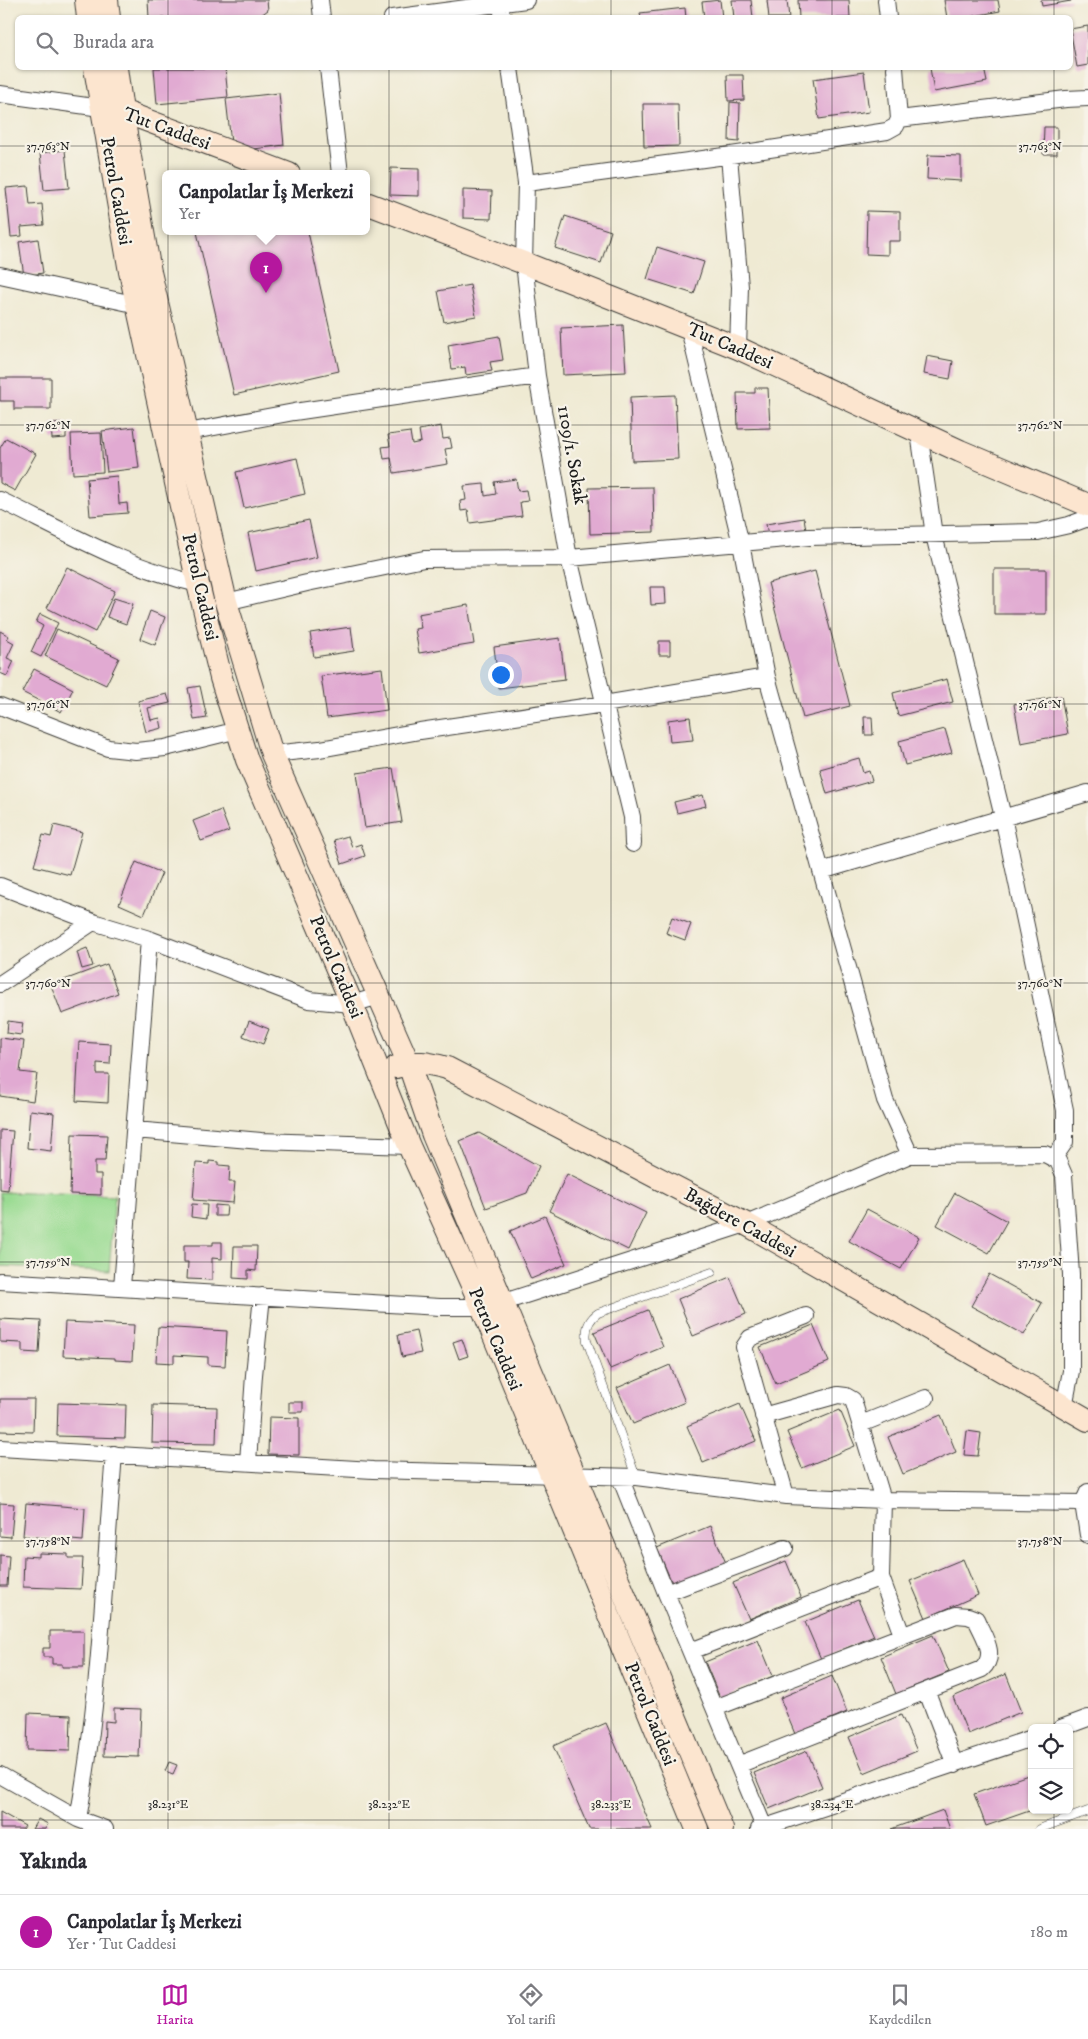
<!DOCTYPE html>
<html lang="tr">
<meta charset="utf-8">
<style>
:root{--surface:#fff;--page:#f7f7f7;--text:#2b2b33;--muted:#7c7c81;--line:#e1e1e2;--accent:#b5179e}
body{margin:0;font-family:"IM FELL DW Pica",serif;background:var(--page);color:var(--text)}
.controls{position:absolute;right:15px;bottom:15px;display:grid;overflow:hidden;border-radius:8px;box-shadow:0 1px 4px #0004}
.controls button{width:45px;height:45px;display:grid;place-items:center;padding:0;border:0;border-bottom:1px solid var(--line);background:var(--surface);color:var(--text);font:25px sans-serif}
.you{position:absolute;left:500px;top:674px;width:18px;height:18px;margin:-12px;border:4px solid #fff;border-radius:50%;background:#1a73e8;box-shadow:0 0 0 8px #1a73e833}
.badge{display:grid;place-items:center;width:32px;height:32px;border-radius:50%;background:var(--accent);color:#fff;font-size:16px;font-weight:700}
.pin{position:absolute;translate:-50% -41px;filter:drop-shadow(0 1px 2px #0008)}
.pin::after{content:'';position:absolute;top:26px;width:18px;height:15px;background:inherit;clip-path:polygon(0 0,100% 0,50% 100%)}
.popup{position:absolute;left:162px;top:170px;width:208px;height:65px;box-sizing:border-box;display:grid;place-content:center;border-radius:8px;background:var(--surface);filter:drop-shadow(0 1px 4px #0005);font-size:16px;white-space:nowrap;color:var(--muted)}
.popup b{font-size:19px;color:var(--text)}
.popup::after{content:'';position:absolute;left:50%;top:100%;margin-left:-10px;border:10px solid transparent;border-top-color:var(--surface)}
.list{margin:0;padding:0;list-style:none}
h2{display:flex;justify-content:space-between;align-items:center;height:65px;margin:0;padding:0 20px;font-size:21px}
h2 small{font-size:16px;font-weight:400;color:var(--muted)}
.list li{display:grid;grid-template-columns:32px 1fr auto;gap:15px;align-items:center;box-sizing:border-box;height:75px;padding:0 20px;border-top:1px solid var(--line)}
.list b{display:block;font-size:19px;white-space:nowrap}
.list p{margin:0;font-size:16px;white-space:nowrap;color:var(--muted)}
.list em{font-size:16px;font-style:normal;color:var(--muted)}
.icon{flex:none;width:28px;height:28px;fill:none;stroke:currentColor;stroke-width:2;stroke-linecap:round;stroke-linejoin:round}
.map{position:relative;flex:none;width:1088px;height:1829px;overflow:hidden}
.search{position:absolute;background:var(--surface);box-shadow:0 1px 4px #0004;left:15px;right:15px;top:15px;height:55px;display:flex;align-items:center;gap:12px;box-sizing:border-box;padding:0 18px;border-radius:8px;color:var(--muted);font-size:19px}
.sheet{height:140px;background:var(--surface)}
nav{display:flex;justify-content:space-around;align-items:center;box-sizing:border-box;height:70px;border-top:1px solid var(--line);background:var(--surface);font-size:14px;color:var(--muted)}
nav a{display:grid;justify-items:center;gap:2px}
nav .on{color:var(--accent)}
.map>svg:first-child{display:block}
.green{fill:#9adb92;stroke:#5b7c57}
.building{fill:#e1aad2}
.lines{fill:none;stroke-linecap:round;stroke-linejoin:round}
.lane-casing{stroke:#3c3b37;stroke-width:9}
.street-casing{stroke:#3c3b37;stroke-width:18}
.secondary-casing{stroke:#3c3b37;stroke-width:24}
.lane{stroke:#fff;stroke-width:8}
.street{stroke:#fff;stroke-width:16}
.secondary{stroke:#fce5cf;stroke-width:22}
.ticks{fill:none;stroke:#1c1c1c;stroke-width:1;stroke-opacity:0.45}
.labels{text-anchor:middle;dominant-baseline:central;stroke-width:4.5;stroke-linejoin:round;paint-order:stroke}
.street-label{font-size:19px;fill:#1c1c1c;stroke:#f7f3e8}
.ticks-label{font-size:12px;text-anchor:middle;fill:#1c1c1c;stroke:#f7f3e8;stroke-width:4.5;stroke-linejoin:round;paint-order:stroke}
</style>
<div class="map">
<svg width="1088" height="1829" viewBox="0 0 1088 1829">
<rect width="100%" height="100%" fill="#f7f3e8"/>
<filter id="ink" filterUnits="userSpaceOnUse"><feTurbulence type="fractalNoise" baseFrequency=".02" numOctaves="2"/><feDisplacementMap in="SourceGraphic" scale="10" xChannelSelector="R" yChannelSelector="G"/><feConvolveMatrix kernelMatrix="1 2 1 2 8 2 1 2 1" color-interpolation-filters="sRGB"/></filter>
<filter id="wash" filterUnits="userSpaceOnUse"><feTurbulence type="fractalNoise" baseFrequency=".0096" numOctaves="4" result="noise"/><feDisplacementMap in="SourceGraphic" scale="20" xChannelSelector="R" yChannelSelector="G"/><feGaussianBlur stdDeviation="1.12" result="paint"/><feColorMatrix in="noise" values="0 0 0 0 0 0 0 0 0 0 0 0 0 0 0 0 0 1.4 0 .05"/><feComposite in="paint" operator="in"/></filter>
<g filter="url(#wash)">
<rect width="100%" height="100%" fill="#efead3"/>
<path class="green" d="M0,1192L115,1196L109,1271L0,1266Z"/>
<g id="blocks">
<path class="building" d="M148,0H267L268,10L257,18H149Z
M720,0L722,18H704L702,2Z
M732,0H751L753,18H734Z
M767,0H787L789,18H769Z
M798,0H849L850,18H799Z
M944,0H998L1000,11L964,18H947Z
M1041,0H1071V1L1042,6Z
M685,8L686,18H641L640,13Z
M1088,26V65L1077,67L1070,29Z
M154,68H225L228,97L157,104Z
M930,68H984L987,82L934,92Z
M864,72L869,112L819,119L813,79Z
M727,75H743L744,100L728,101Z
M279,93L284,145L232,152L226,99Z
M730,102L740,103L739,142L729,141Z
M643,104H678L679,146L644,147Z
M1044,127H1057V154H1043Z
M65,150L69,188L44,190L40,153Z
M928,155L961,156V181L927,179Z
M391,168L419,169V196L390,195Z
M28,186L30,205L42,204L44,225L21,227L22,236L11,237L6,188Z
M463,190L492,191L491,219L463,218Z
M867,211L900,212V241H888V255L866,254Z
M565,216L611,231L601,263L555,248Z
M197,232H308L339,371L234,395Z
M38,239L43,273L24,276L19,242Z
M657,247L704,262L694,294L647,279Z
M470,285L476,316L444,322L438,291Z
M623,325L626,372L563,375L561,328Z
M499,336L503,360L490,362L492,371L466,375L465,367L452,369L448,345Z
M927,356L953,361L950,379L924,374Z
M0,378H51V409H14V401H0Z
M755,388H768L770,428L738,429L737,393H755Z
M675,395L678,459L632,461L630,397Z
M66,423V438L52,439L51,424Z
M441,426L443,439L450,438L452,448L445,449L448,464L394,473L391,458L384,459L382,447L390,446L388,435L410,432L412,444L421,442L419,430Z
M134,427L139,468L107,472L102,431Z
M101,433L103,472L73,474L71,434Z
M6,438L36,454L15,491L0,483V448Z
M297,458L305,494L244,508L236,472Z
M117,476L119,504L127,503L128,513L90,516L87,479Z
M516,479L518,491L526,490L528,501L520,502L522,516L470,523L468,510L461,511L460,501L466,500L464,486L484,484L485,496L496,494L494,482Z
M653,487L654,532L590,534L589,488Z
M804,518L806,530L768,536L766,524Z
M309,520L317,557L256,571L248,533Z
M67,567L115,591L95,632L47,608Z
M994,569H1046V614H994Z
M815,571L850,706L803,718L768,583Z
M650,587H665L666,604L651,605Z
M114,598L133,604L126,624L107,617Z
M468,605L474,644L419,653L415,629L421,628L418,614Z
M150,611L165,617L155,645L140,639Z
M40,614L58,623L41,657L31,652L43,626L36,622Z
M351,627L354,651L314,657L310,633Z
M57,629L119,658L106,685L45,656Z
M0,631L9,636L7,639L14,643L7,658L14,661L7,676L0,673Z
M560,638L565,680L499,688L494,647Z
M659,641H670V655H659Z
M382,668L387,710L327,718L321,676Z
M34,669L73,689L61,712L22,692Z
M947,679L953,702L898,716L893,693Z
M200,686L207,718L194,720L188,688Z
M167,694L170,703L148,708L151,720L160,718L162,728L146,732L138,701Z
M1061,696L1068,734L1021,743L1014,704Z
M690,717L693,740L670,742L668,720Z
M864,717H872L873,735H865Z
M945,729L952,753L905,765L899,741Z
M859,758L863,773L869,771L872,781L827,794L820,769Z
M393,768L402,822L365,828L357,773Z
M703,795L706,806L677,813L674,802Z
M221,810L229,831L201,841L193,821Z
M54,825L82,832L70,875L34,866L43,835L51,837Z
M348,836L352,847L361,844L365,856L342,864L334,840Z
M136,862L162,873L144,915L119,904Z
M672,917L691,924L685,940L666,933Z
M87,948L93,966L82,969L77,952Z
M107,964L118,993L62,1014L51,985Z
M8,1021L23,1023L21,1035L7,1033Z
M249,1021L269,1029L263,1044L243,1036Z
M0,1038L24,1041L20,1072L37,1074L33,1101L0,1096Z
M79,1042L111,1044L110,1064L97,1063V1074H109L108,1103L76,1101Z
M30,1110L54,1113L51,1151L27,1148Z
M0,1130L13,1131L8,1190L0,1189Z
M479,1133L539,1166L527,1193L486,1208L460,1141Z
M72,1134L107,1135L105,1161H95V1174H101V1195L70,1194Z
M209,1161L219,1162V1165L230,1166L229,1182H235L233,1203L193,1200L196,1163L209,1164Z
M567,1174L646,1213L628,1250L549,1211Z
M955,1193L1007,1221L989,1253L937,1225Z
M192,1204L207,1205L206,1219L191,1217Z
M215,1205L227,1206L226,1216H215Z
M867,1209L919,1237L901,1269L849,1241Z
M545,1216L566,1264L531,1279L510,1231Z
M213,1242H222V1259L212,1258V1280L187,1279L188,1262H184V1245H213Z
M234,1246H257L256,1271L248,1270V1279L233,1278Z
M989,1274L1042,1303L1024,1335L971,1306Z
M730,1277L746,1314L693,1336L678,1299Z
M648,1310L663,1347L610,1369L594,1332Z
M0,1319L41,1321L39,1353L22,1352V1343L0,1342Z
M65,1322L134,1325L132,1361L115,1360V1358L63,1356Z
M813,1325L829,1362L776,1384L760,1347Z
M158,1327L227,1331L225,1366L208,1365V1357L174,1355V1363L156,1362Z
M416,1331L421,1353L402,1357L398,1335Z
M462,1339L468,1356L459,1359L453,1342Z
M670,1365L685,1402L633,1424L617,1388Z
M0,1399H34L33,1432L0,1431Z
M289,1402H303V1412H289Z
M58,1403L126,1405L125,1438L57,1436Z
M740,1404L756,1441L703,1463L687,1426Z
M153,1405L217,1407L216,1444L152,1443Z
M840,1410L855,1446L802,1468L787,1432Z
M941,1415L956,1452L903,1474L888,1437Z
M269,1417L299,1418V1455L268,1454Z
M967,1431L981,1433L978,1456L964,1455Z
M0,1503L14,1504L11,1537L0,1536Z
M26,1503L85,1508L83,1541L23,1536Z
M710,1526L726,1563L673,1585L657,1548Z
M39,1553L68,1554V1558H83L81,1589L23,1587L24,1556L39,1557Z
M0,1555L9,1556L7,1586H0Z
M963,1559L978,1595L926,1618L910,1581Z
M786,1561L801,1597L749,1619L733,1583Z
M858,1600L874,1636L821,1659L805,1622Z
M50,1631H84V1667H62V1664H52V1657H43V1648H50Z
M933,1635L949,1672L896,1694L881,1657Z
M758,1640L773,1676L720,1698L705,1662Z
M1006,1674L1021,1712L968,1734L953,1697Z
M832,1676L847,1712L795,1734L780,1698Z
M114,1708L141,1709L139,1757L104,1756L105,1721L114,1722Z
M28,1713L71,1715L70,1751L27,1750Z
M901,1715L917,1751L864,1773L849,1737Z
M606,1723L652,1829H589L553,1746Z
M807,1751L822,1787L769,1809L754,1773Z
M169,1762L177,1765L173,1774L165,1771Z
M1028,1775L1032,1787V1810L986,1826L974,1794Z
M943,1810L950,1829H891Z
M0,1812L25,1826L23,1829H0Z
M38,1819L48,1824L45,1829H32Z"/>
</g>
</g>
<g filter="url(#ink)">
<use href="#blocks" fill-opacity="0" stroke="#3c3b37" stroke-width="1"/>
<g class="lines">
<g class="lane-casing">
<path id="lane" d="M636,1477L587,1341C585,1329 588,1320 598,1313L712,1272
M1039,1829L1088,1811"/>
</g>
<g class="street-casing">
<path id="street" d="M320,0L322,18
M500,0L503,18
M886,0L888,18
M392,18L526,0
M328,68L340,174
M510,68L526,183L524,263L537,376L569,558L632,817L633,844
M0,94L101,108
M899,119L1066,99L1088,98
M729,156L740,287L738,348
M526,183L718,157L887,131L896,126L899,119L895,68
M0,275L138,305
M689,329L741,544L767,677L885,1100L910,1155
M919,433L934,535L1003,817L1065,1110V1142L1054,1158
M177,434L294,412L537,376
M0,500C64,531 128,568 198,584
M226,602L307,583L424,559L569,558L809,537L1038,532L1069,525L1088,518
M0,706L108,748L136,751L165,748L238,730
M272,754L320,749L420,731L604,704L767,677
M821,871L1088,793
M0,886L93,922L149,939L309,1000L352,1004L379,996
M0,984L93,922
M135,1130L261,1141L409,1146
M0,1281L440,1307H482L504,1302L746,1224L910,1155L1045,1154L1058,1161L1064,1175L1071,1274V1371L1064,1407
M122,1287L149,939
M763,1416L838,1395L846,1396L853,1400L883,1500L881,1577L902,1635
M861,1424L926,1398
M0,1448L373,1470L636,1477L786,1496L883,1500L1083,1503L1088,1492
M248,1462L254,1375L262,1296
M620,1477L666,1593L764,1827
M786,1496L744,1347L750,1338L806,1316
M1083,1503L1088,1535
M666,1593L785,1548
M691,1651L881,1577
M927,1692L955,1765
M715,1708L956,1615L968,1616L976,1619C983,1636 998,1654 982,1669L738,1765
M1061,1728L1088,1718
M0,1775L78,1819L105,1829
M78,1819C100,1698 104,1576 114,1454
M759,1829L1032,1738"/>
</g>
<g class="secondary-casing">
<path id="secondary" d="M86,0L88,18
M107,0L109,18
M95,68L130,272L198,584L221,678L247,760L352,1004L409,1146L482,1307L697,1829
M116,68L122,111L150,272L226,602L272,754L408,1062L433,1135L722,1829
M109,109L122,111L289,174
M366,203L524,263L738,348L960,451L1088,505
M396,1067C414,1060 429,1063 447,1068L746,1224L1088,1420"/>
</g>
<use href="#lane" class="lane"/>
<use href="#street" class="street"/>
<use href="#secondary" class="secondary"/>
</g>
</g>
<path class="ticks" d="M168,0V18M389,0V18M611,0V18M832,0V18M1054,0V18M168,68V1829M389,68V1829M611,68V1829M832,68V1829M1054,68V1728M0,146H1088M0,425H1088M0,704H1088M0,983H1088M0,1262H1088M0,1541H1088M1054,1810V1829M0,1820H1088"/>
<g class="labels">
<g class="street-label">
<text transform="translate(167 129) rotate(20)">Tut Caddesi</text>
<text transform="translate(116 191) rotate(80)">Petrol Caddesi</text>
<text transform="translate(730 346) rotate(23)">Tut Caddesi</text>
<text transform="translate(572 455) rotate(80)">1109/1. Sokak</text>
<text transform="translate(200 587) rotate(77)">Petrol Caddesi</text>
<text transform="translate(336 967) rotate(67)">Petrol Caddesi</text>
<text transform="translate(740 1223) rotate(29)">Bağdere Caddesi</text>
<text transform="translate(495 1339) rotate(67)">Petrol Caddesi</text>
<text transform="translate(650 1714) rotate(68)">Petrol Caddesi</text>
</g>
</g>
<g class="ticks-label">
<text x="48" y="150">37.763°N</text>
<text x="1040" y="150">37.763°N</text>
<text x="48" y="429">37.762°N</text>
<text x="1040" y="429">37.762°N</text>
<text x="48" y="708">37.761°N</text>
<text x="1040" y="708">37.761°N</text>
<text x="48" y="987">37.760°N</text>
<text x="1040" y="987">37.760°N</text>
<text x="48" y="1266">37.759°N</text>
<text x="1040" y="1266">37.759°N</text>
<text x="48" y="1545">37.758°N</text>
<text x="1040" y="1545">37.758°N</text>
<text x="168" y="1808">38.231°E</text>
<text x="389" y="1808">38.232°E</text>
<text x="611" y="1808">38.233°E</text>
<text x="832" y="1808">38.234°E</text>
</g>
</svg>
<div class="controls">
<button><svg class="icon" aria-label="locate" viewBox="0 0 24 24"><circle cx="12" cy="12" r="6"/><path d="M12 2v4M12 18v4M2 12h4M18 12h4"/></svg></button>
<button><svg class="icon" aria-label="layers" viewBox="0 0 24 24"><path d="M12 4l9 5-9 5-9-5zM3 14l9 5 9-5"/></svg></button>
</div>
<div class="you"></div>
<div class="pin badge" style="left:266px;top:293px">1</div>
<div class="popup"><b>Canpolatlar İş Merkezi</b>Yer</div>
<div class="search"><svg class="icon" aria-label="search" viewBox="0 0 24 24"><circle cx="10" cy="10" r="6"/><path d="M15 15l6 6"/></svg>Burada ara</div>
</div>
<section class="sheet">
<h2>Yakında<small></small></h2>
<ul class="list">
<li><span class="badge">1</span><div><b>Canpolatlar İş Merkezi</b><p>Yer · Tut Caddesi</p></div><em>180 m</em></li>
</ul>
</section>
<nav>
<a class="on"><svg class="icon" aria-label="map" viewBox="0 0 24 24"><path d="M3 6l6-2 6 2 6-2v14l-6 2-6-2-6 2zM9 4v14M15 6v14"/></svg>Harita</a>
<a><svg class="icon" aria-label="directions" viewBox="0 0 24 24"><path d="M12 3l9 9-9 9-9-9zM9 14v-3h6M13 9l2 2-2 2"/></svg>Yol tarifi</a>
<a><svg class="icon" aria-label="saved" viewBox="0 0 24 24"><path d="M7 4h10v16l-5-4-5 4z"/></svg>Kaydedilen</a>
</nav>
